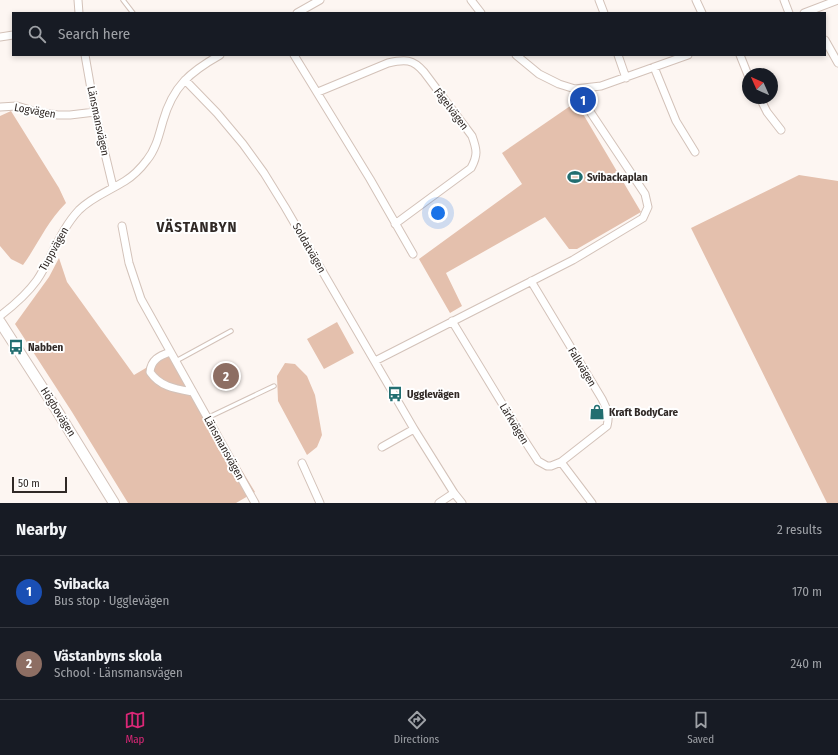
<!DOCTYPE html>
<meta charset="utf-8">
<style>
:root{--surface:#171b24;--page:#242831;--text:#f1f3f6;--muted:#9ea1a6;--line:#363941;--accent:#db2777}
body{margin:0;font-family:"Fira Sans Condensed",sans-serif;background:var(--page);color:var(--text)}
.compass{position:absolute;left:742px;top:68px;width:36px;height:36px;border-radius:50%;background:var(--surface);box-shadow:0 2px 6px #0003;rotate:315deg}
.scale{position:absolute;left:12px;bottom:10px;width:55px;box-sizing:border-box;padding-left:4px;border:2px solid #302926;border-top:0;font-size:11px;line-height:14px;white-space:nowrap;color:#302926;-webkit-text-stroke:3px #fff;paint-order:stroke}
.you{position:absolute;left:438px;top:213px;width:14px;height:14px;margin:-10px;border:3px solid #fff;border-radius:50%;background:#1a73e8;box-shadow:0 0 0 6px #1a73e833}
.badge{display:grid;place-items:center;width:26px;height:26px;border-radius:50%;background:var(--accent);color:#fff;font-size:13px;font-weight:700}
.pin{position:absolute;translate:-50% -50%;border:2px solid #fff;box-shadow:0 1px 4px #0006}
.list{margin:0;padding:0;list-style:none}
h2{display:flex;justify-content:space-between;align-items:center;height:52px;margin:0;padding:0 16px;font-size:17px}
h2 small{font-size:13px;font-weight:400;color:var(--muted)}
.list li{display:grid;grid-template-columns:26px 1fr auto;gap:12px;align-items:center;box-sizing:border-box;height:72px;padding:0 16px;border-top:1px solid var(--line)}
.list b{display:block;font-size:15px;white-space:nowrap}
.list p{margin:0;font-size:13px;white-space:nowrap;color:var(--muted)}
.list em{font-size:13px;font-style:normal;color:var(--muted)}
.icon{flex:none;width:22px;height:22px;fill:none;stroke:currentColor;stroke-width:2;stroke-linecap:round;stroke-linejoin:round}
.map{position:relative;flex:none;width:838px;height:503px;overflow:hidden}
.search{position:absolute;background:var(--surface);box-shadow:0 2px 6px #0003;left:12px;right:12px;top:12px;height:44px;display:flex;align-items:center;gap:10px;box-sizing:border-box;padding:0 14px;border-radius:0px;color:var(--muted);font-size:15px}
.sheet{height:196px;background:var(--surface)}
nav{display:flex;justify-content:space-around;align-items:center;box-sizing:border-box;height:56px;border-top:1px solid var(--line);background:var(--surface);font-size:11px;color:var(--muted)}
nav a{display:grid;justify-items:center;gap:2px}
nav .on{color:var(--accent)}
.map>svg:first-child{display:block}
.green{fill:#e4c0ad}
.lines{fill:none;stroke-linecap:round;stroke-linejoin:round}
.service-casing{stroke:#d3c2b9;stroke-width:5.5}
.minor-casing{stroke:#d3c2b9;stroke-width:9}
.secondary-casing{stroke:#d3c2b9;stroke-width:12}
.service{stroke:#fff;stroke-width:3.5}
.minor{stroke:#fff;stroke-width:7}
.secondary{stroke:#fff;stroke-width:10}
.labels{text-anchor:middle;dominant-baseline:central;stroke-width:4;stroke-linejoin:round;paint-order:stroke}
.street-label{font-size:11px;fill:#302926;stroke:#fff}
.poi-label{font-size:11px;font-weight:bold;fill:#302926;stroke:#fff;text-anchor:start}
.district-label{font-size:15px;font-weight:bold;letter-spacing:1px;fill:#302926;stroke:#fff}
</style>
<div class="map">
<svg width="838" height="503" viewBox="0 0 838 503">
<rect width="100%" height="100%" fill="#fdf6f2"/>
<path class="green" d="M576,102L641,212L577,249H569L545,217L446,273L462,306L450,313L419,259L522,184L502,153Z
M11,111L59,188L66,203C46,223 39,243 23,265L11,259L0,246V116Z
M799,175L838,181V503H827L691,228Z
M59,258L67,282L134,375L173,352L210,418L255,492L236,503H128L72,412L15,324L49,277Z
M337,322L354,353L324,369L307,339Z
M285,363L295,364L307,376L315,395L322,435L317,447L307,455L278,401L277,376Z"/>
<g class="lines">
<g class="service-casing">
<path id="service" d="M123,0L133,13
M176,361L231,331
M207,418L274,386"/>
</g>
<g class="minor-casing">
<path id="minor" d="M78,0L79,13
M471,0L481,13
M599,0L604,13
M696,0L702,13
M784,0L789,13
M297,13L320,0
M804,13L838,0
M0,37L13,35
M825,40L838,63
M85,55L95,112L113,187
M294,55L370,179L413,254
M516,55L539,74L559,84L575,89L601,86L688,55
M618,55L626,78
M740,55L748,75
M654,67L676,121L695,152
M185,80L217,113L243,144L264,173L285,207L414,429L454,493L462,503
M318,92L388,63C405,59 413,59 424,72L472,136C477,150 478,155 471,168L395,224
M760,98L767,112L781,130
M0,107L17,106L37,112L58,115H70L95,112
M122,226L129,263L141,299L255,503
M531,281L602,399C607,409 610,415 607,426L561,462
M0,316C13,306 27,294 37,280C52,258 60,230 79,210C92,197 109,191 125,181C133,176 141,168 147,160C156,149 159,135 163,121C173,86 190,72 220,55
M452,321L523,438L538,461L547,466H551L561,462L592,503
M170,352C159,356 151,360 150,372C160,387 176,389 193,392
M375,361L573,260L643,218L648,207L645,194L575,89
M382,447L414,429
M302,463L320,503
M439,503L454,493"/>
</g>
<g class="secondary-casing">
<path id="secondary" d="M0,322L56,409L114,503"/>
</g>
<use href="#service" class="service"/>
<use href="#minor" class="minor"/>
<use href="#secondary" class="secondary"/>
</g>
<defs>
<g id="stadium-bare" transform="scale(1.2)"><path d="M0-5a6.5 5 0 1 0 0 10a6.5 5 0 1 0 0-10ZM-3.5-1.8h7v3.6h-7Z" fill="#226e70" stroke="#fff" stroke-width="2.5" paint-order="stroke"/></g>
<g id="bus-bare" transform="scale(1.2)"><path d="M-5-6H5V4H4V6H2V4H-2V6H-4V4H-5ZM-3.5-4V0h7V-4ZM-3.5 1.2v1.5H-2V1.2ZM2 1.2v1.5H3.5V1.2Z" fill="#226e70" stroke="#fff" stroke-width="2.5" paint-order="stroke"/></g>
<g id="shop-bare" transform="scale(1.2)"><path d="M-5-2.5h2.3a2.7 3.5 0 0 1 5.4 0H5L5.5 6h-11ZM-1.5-2.5h3a1.5 2.3 0 0 0-3 0Z" fill="#226e70" stroke="#fff" stroke-width="2.5" paint-order="stroke"/></g>
</defs>
<g fill-rule="evenodd">
<use href="#stadium-bare" x="575" y="177"/>
<use href="#bus-bare" x="16" y="347"/>
<use href="#bus-bare" x="395" y="394"/>
<use href="#shop-bare" x="597" y="412"/>
</g>
<g class="labels">
<g class="street-label">
<text transform="translate(451 109) rotate(53)">Fågelvägen</text>
<text transform="translate(35 111) rotate(10)">Logvägen</text>
<text transform="translate(98 121) rotate(78)">Länsmansvägen</text>
<text transform="translate(309 248) rotate(60)">Soldatvägen</text>
<text transform="translate(54 249) rotate(-61)">Tuppvägen</text>
<text transform="translate(582 367) rotate(59)">Falkvägen</text>
<text transform="translate(58 412) rotate(58)">Högbovägen</text>
<text transform="translate(514 424) rotate(59)">Lärkvägen</text>
<text transform="translate(224 448) rotate(61)">Länsmansvägen</text>
</g>
<g class="poi-label">
<text x="587" y="177">Svibackaplan</text>
<text x="28" y="347">Nabben</text>
<text x="407" y="394">Ugglevägen</text>
<text x="609" y="412">Kraft BodyCare</text>
</g>
<g class="district-label">
<text x="197" y="227">VÄSTANBYN</text>
</g>
</g>
</svg>
<svg class="compass" viewBox="-18 -18 36 36"><path d="M0-13l5 13h-10z" fill="#e53935"/><path d="M0 13l5-13h-10z" fill="#9ea1a6"/></svg>
<div class="scale">50 m</div>
<div class="you"></div>
<div class="pin badge" style="left:583px;top:100px;background:#1a4fb4">1</div>
<div class="pin badge" style="left:226px;top:376px;background:#8d6e63">2</div>
<div class="search"><svg class="icon" aria-label="search" viewBox="0 0 24 24"><circle cx="10" cy="10" r="6"/><path d="M15 15l6 6"/></svg>Search here</div>
</div>
<section class="sheet">
<h2>Nearby<small>2 results</small></h2>
<ul class="list">
<li><span class="badge" style="background:#1a4fb4">1</span><div><b>Svibacka</b><p>Bus stop · Ugglevägen</p></div><em>170 m</em></li>
<li><span class="badge" style="background:#8d6e63">2</span><div><b>Västanbyns skola</b><p>School · Länsmansvägen</p></div><em>240 m</em></li>
</ul>
</section>
<nav>
<a class="on"><svg class="icon" aria-label="map" viewBox="0 0 24 24"><path d="M3 6l6-2 6 2 6-2v14l-6 2-6-2-6 2zM9 4v14M15 6v14"/></svg>Map</a>
<a><svg class="icon" aria-label="directions" viewBox="0 0 24 24"><path d="M12 3l9 9-9 9-9-9zM9 14v-3h6M13 9l2 2-2 2"/></svg>Directions</a>
<a><svg class="icon" aria-label="saved" viewBox="0 0 24 24"><path d="M7 4h10v16l-5-4-5 4z"/></svg>Saved</a>
</nav>
